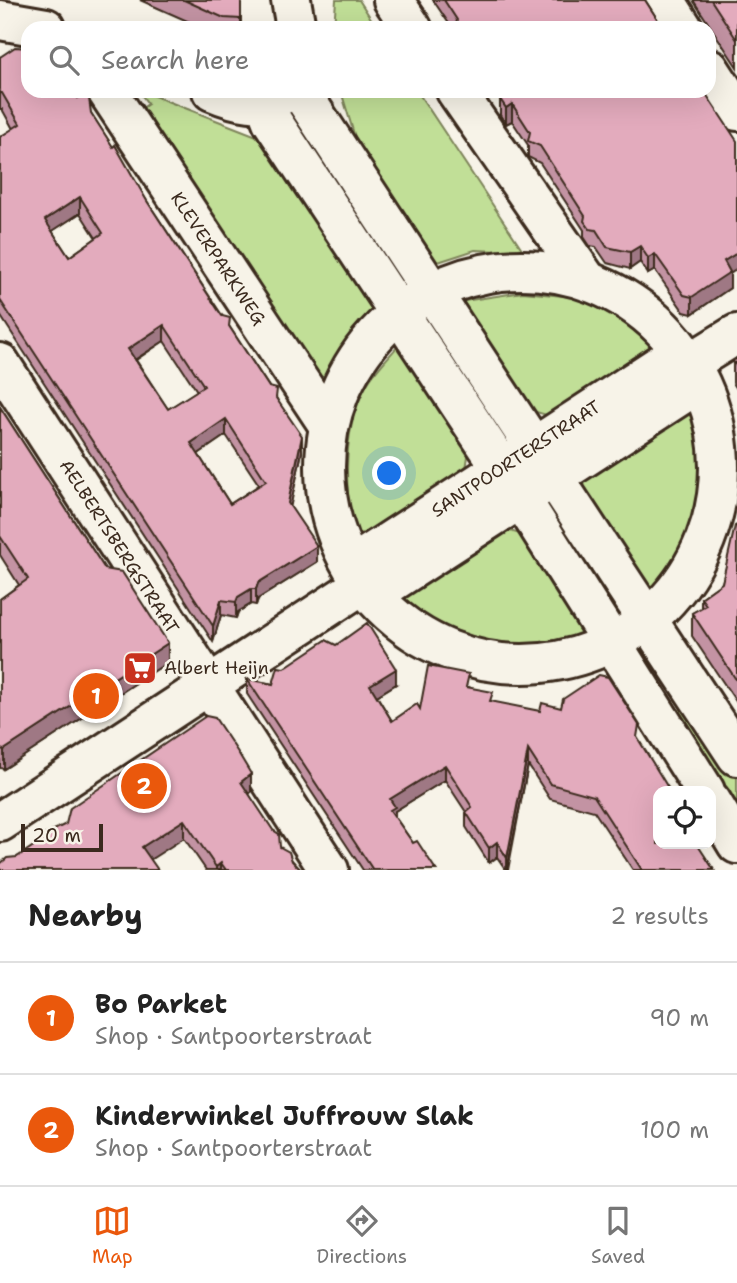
<!DOCTYPE html>
<meta charset="utf-8">
<style>
:root{--surface:#fff;--page:#f2f2f2;--text:#222;--muted:#767676;--line:#e0e0e0;--accent:#ea580c}
body{margin:0;font-family:"Shantell Sans",sans-serif;background:var(--page);color:var(--text)}
.controls{position:absolute;right:21px;bottom:21px;display:grid;overflow:hidden;border-radius:14px;box-shadow:0 7px 28px #0002}
.controls button{width:63px;height:63px;display:grid;place-items:center;padding:0;border:0;border-bottom:2px solid var(--line);background:var(--surface);color:var(--text);font:35px sans-serif}
.scale{position:absolute;left:21px;bottom:18px;width:82px;box-sizing:border-box;padding-left:7px;border:4px solid #3b2a1e;border-top:0;font-size:19px;line-height:24px;white-space:nowrap;color:#3b2a1e;-webkit-text-stroke:5px #f7f3e8;paint-order:stroke}
.you{position:absolute;left:390px;top:474px;width:24px;height:24px;margin:-18px;border:5px solid #fff;border-radius:50%;background:#1a73e8;box-shadow:0 0 0 10px #1a73e833}
.badge{display:grid;place-items:center;width:46px;height:46px;border-radius:50%;background:var(--accent);color:#fff;font-size:23px;font-weight:700}
.pin{position:absolute;translate:-50% -50%;border:4px solid #fff;box-shadow:0 2px 7px #0006}
.list{margin:0;padding:0;list-style:none}
h2{display:flex;justify-content:space-between;align-items:center;height:91px;margin:0;padding:0 28px;font-size:30px}
h2 small{font-size:23px;font-weight:400;color:var(--muted)}
.list li{display:grid;grid-template-columns:46px 1fr auto;gap:21px;align-items:center;box-sizing:border-box;height:112px;padding:0 28px;border-top:2px solid var(--line)}
.list b{display:block;font-size:26px;white-space:nowrap}
.list p{margin:0;font-size:23px;white-space:nowrap;color:var(--muted)}
.list em{font-size:23px;font-style:normal;color:var(--muted)}
.icon{flex:none;width:38px;height:38px;fill:none;stroke:currentColor;stroke-width:2;stroke-linecap:round;stroke-linejoin:round}
.map{position:relative;flex:none;width:737px;height:870px;overflow:hidden}
.search{position:absolute;background:var(--surface);box-shadow:0 7px 28px #0002;left:21px;right:21px;top:21px;height:77px;display:flex;align-items:center;gap:18px;box-sizing:border-box;padding:0 24px;border-radius:21px;color:var(--muted);font-size:26px}
.sheet{height:315px;background:var(--surface)}
nav{display:flex;justify-content:space-around;align-items:center;box-sizing:border-box;height:98px;border-top:2px solid var(--line);background:var(--surface);font-size:19px;color:var(--muted)}
nav a{display:grid;justify-items:center;gap:4px}
nav .on{color:var(--accent)}
.map>svg:first-child{display:block}
.green{fill:#c1df97;stroke:#7e845a;stroke-width:2}
.lines{fill:none;stroke-linecap:round;stroke-linejoin:round}
.minor-casing{stroke:#3b2a1e;stroke-width:44}
.minor{stroke:#f7f3e8;stroke-width:38}
.wall{fill:#c393a3;stroke:#3b2a1e;stroke-width:2;fill-rule:evenodd}
.shaded-wall{fill:#9f7884;stroke:#3b2a1e;stroke-width:2}
.building{fill:#e3abbd;stroke:#3b2a1e;stroke-width:2;fill-rule:evenodd}
.labels{text-anchor:middle;dominant-baseline:central;stroke-width:5;stroke-linejoin:round;paint-order:stroke}
.street-label{font-size:18px;fill:#3b2a1e;stroke:#f7f3e8}
.poi-label{font-size:18px;fill:#3b2a1e;stroke:#f7f3e8;text-anchor:start}
</style>
<div class="map">
<svg width="737" height="870" viewBox="0 0 737 870">
<rect width="100%" height="100%" fill="#f7f3e8"/>
<filter id="ink" filterUnits="userSpaceOnUse"><feTurbulence type="fractalNoise" baseFrequency=".0143" numOctaves="2"/><feDisplacementMap in="SourceGraphic" scale="14" xChannelSelector="R" yChannelSelector="G"/><feConvolveMatrix kernelMatrix="1 2 1 2 8 2 1 2 1" color-interpolation-filters="sRGB"/></filter>
<g filter="url(#ink)">
<path class="green" d="M336,0H359L377,28H334Z
M341,91H417L524,252L475,250L435,263L360,154Z
M144,92L267,140L373,307L327,387L141,109L148,104L141,94Z
M523,292L574,297L622,318L658,347L550,416L529,410L457,302Z
M403,340L469,450L466,469L355,544C345,494 340,433 366,386C375,370 391,355 403,340Z
M693,405C698,420 705,437 707,452C713,511 686,557 650,600L583,488L587,478Z
M506,530L524,535L592,635C510,664 463,649 394,599Z
M687,705L737,778V817L675,713Z"/>
<g class="lines">
<g class="minor-casing">
<g id="minor">
<path d="M291,0L296,28"/>
<path d="M393,0L412,28"/>
<path d="M665,0L683,28"/>
<path d="M0,20L46,28"/>
<path d="M709,68L737,111"/>
<path id="s1" d="M107,91L329,426"/>
<path d="M212,91C238,102 260,108 286,93"/>
<path d="M300,91L737,756"/>
<path d="M456,91L587,280"/>
<path d="M265,103L272,121L501,467L705,791"/>
<circle cx="522" cy="467" r="197"/>
<path id="s2" d="M0,363L329,870"/>
<path id="s3" d="M363,584L370,554L666,361L690,363L737,334"/>
<path d="M711,801L737,844"/>
<path d="M0,822L363,584H389L687,391L690,363"/>
</g>
</g>
<use href="#minor" class="minor"/>
</g>
<path class="wall" d="M140,0H241V28H203Z
M433,0H645L663,28H452Z
M693,0H737V67Z
M0,57L91,113L147,201L277,399L302,452L290,506L317,562L258,599L256,605L251,604L238,612L236,618L221,615L213,642L0,315V137L13,129L2,109H0ZM80,213L96,238L69,257L52,231ZM164,341L197,391L168,409L136,360ZM226,435L259,485L230,504L198,454Z
M483,91H704L730,274V288L692,314L684,312L655,270L648,274L640,262L630,269L607,263L596,247L590,246L584,237V230L540,163L528,157V145L512,121L506,124L500,115V95Z
M737,358V389L733,383V361Z
M0,407L105,569L168,662L4,769L0,768V599L19,585L0,555Z
M737,525V703L692,636V613L701,608V598L722,583Z
M284,668L396,684L377,696L392,721L469,687L493,702L639,741L658,791L714,870H633L594,811L550,799L528,765L508,870H506L497,857L489,863L466,827V812L445,780L395,811V817L413,843L436,870H363L247,694V679L273,684Z
M251,792L249,794L280,847L301,870H206L184,838L17,857Z"/>
<path class="shaded-wall" d="M512,104V121L506,124V108Z
M80,197V213L45,236V220Z
M640,246V262L630,269V252Z
M737,253V269L730,274V288L692,314V297L724,261Z
M655,254V270L648,274V258Z
M164,325V341L128,364V349Z
M226,419V435L191,459V443Z
M302,436V452L288,518V503Z
M317,546V562L258,599L256,605V589L258,583Z
M251,589V604L238,612L236,618V602L238,597Z
M221,600V615L213,642V626Z
M168,643V662L4,769V750Z
M396,669V684L370,700V685Z
M528,750V765L507,870V858Z
M445,765V780L395,811V821L390,825V799Z
M251,774V792L241,799V782Z
M184,820V838L142,865V847Z
M497,842V857L489,863V848Z
M221,863V870H216V867Z"/>
<path class="building" d="M184,0H241V19L224,18Z
M444,0H645L663,28H455L457,20Z
M711,0H737V40Z
M15,47L28,48V91H74L78,98L88,91L91,113L113,147L115,145L147,201L222,316L230,318L229,326L269,387L277,389L276,398L302,436L288,503L317,546L258,583L256,589H251L238,597L236,602L221,600L213,626L0,300V137L20,124L2,93H0V57ZM80,197L103,233L69,257L45,220ZM164,325L204,386L168,409L128,349ZM226,419L266,481L230,504L191,443Z
M501,91H704L737,141V253L724,261L730,272L692,297L684,295L655,254L648,258L640,246L630,252L607,247L596,230L590,229L584,221L585,216L540,146L528,141L530,132L512,104L506,108L500,99Z
M737,358V367L733,361Z
M0,407L105,569L122,572L168,643L4,750L0,749V599L28,579L0,536Z
M737,525V681L692,613L706,605L701,598L722,583L735,526Z
M367,623L396,669L370,685L392,721L417,704L420,709L428,666L469,674L466,687L493,692L490,701L540,711L542,703L561,708L563,699L599,675L608,677L639,725L637,737L670,791H658V844H697L714,870H642L594,796L550,784L528,750L507,858L497,842L489,848L466,812L472,807L445,765L390,799L395,807L390,810L413,843L417,841L436,870H373L247,679L273,684L278,667L284,668L326,640L336,645Z
M206,716L215,718L239,754L251,774L241,782L273,830L279,834L280,847L289,852L292,861L301,870H226L221,863L216,867L184,820L142,847L158,870H0V864L7,858L17,857L41,841L44,835L66,824L70,808Z"/>
</g>
<defs>
<g id="supermarket-square" transform="scale(1.75)"><rect x="-9" y="-9" width="18" height="18" rx="4" fill="#c8321e" stroke="#f7f3e8"/><path d="M-6-5.5h2.5l.6 2H6L4.5 2H-2.5L-4.4-4H-6ZM-1.5 3.2a1.3 1.3 0 1 0 .1 0ZM3 3.2a1.3 1.3 0 1 0 .1 0Z" fill="#fff"/></g>
</defs>
<g fill-rule="evenodd">
<use href="#supermarket-square" x="140" y="668"/>
</g>
<g class="labels">
<g class="street-label">
<text stroke="none"><textPath href="#s1" startOffset="201">KLEVERPARKWEG</textPath></text>
<text stroke="none"><textPath href="#s3" startOffset="205">SANTPOORTERSTRAAT</textPath></text>
<text stroke="none"><textPath href="#s2" startOffset="219">AELBERTSBERGSTRAAT</textPath></text>
</g>
<g class="poi-label">
<text x="164" y="668">Albert Heijn</text>
</g>
</g>
</svg>
<div class="controls">
<button><svg class="icon" aria-label="locate" viewBox="0 0 24 24"><circle cx="12" cy="12" r="6"/><path d="M12 2v4M12 18v4M2 12h4M18 12h4"/></svg></button>
</div>
<div class="scale">20 m</div>
<div class="you"></div>
<div class="pin badge" style="left:96px;top:696px">1</div>
<div class="pin badge" style="left:144px;top:786px">2</div>
<div class="search"><svg class="icon" aria-label="search" viewBox="0 0 24 24"><circle cx="10" cy="10" r="6"/><path d="M15 15l6 6"/></svg>Search here</div>
</div>
<section class="sheet">
<h2>Nearby<small>2 results</small></h2>
<ul class="list">
<li><span class="badge">1</span><div><b>Bo Parket</b><p>Shop · Santpoorterstraat</p></div><em>90 m</em></li>
<li><span class="badge">2</span><div><b>Kinderwinkel Juffrouw Slak</b><p>Shop · Santpoorterstraat</p></div><em>100 m</em></li>
</ul>
</section>
<nav>
<a class="on"><svg class="icon" aria-label="map" viewBox="0 0 24 24"><path d="M3 6l6-2 6 2 6-2v14l-6 2-6-2-6 2zM9 4v14M15 6v14"/></svg>Map</a>
<a><svg class="icon" aria-label="directions" viewBox="0 0 24 24"><path d="M12 3l9 9-9 9-9-9zM9 14v-3h6M13 9l2 2-2 2"/></svg>Directions</a>
<a><svg class="icon" aria-label="saved" viewBox="0 0 24 24"><path d="M7 4h10v16l-5-4-5 4z"/></svg>Saved</a>
</nav>
